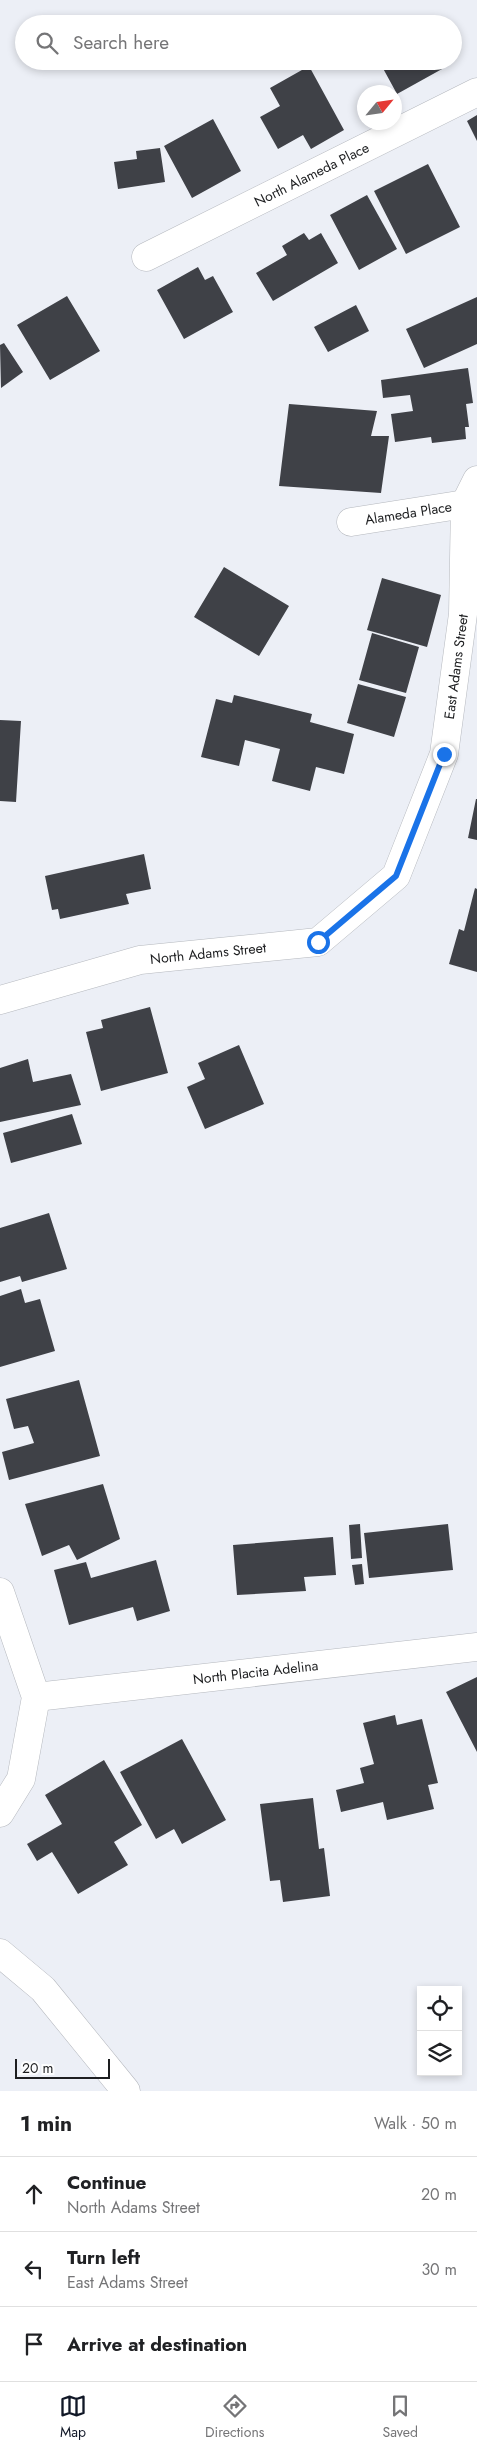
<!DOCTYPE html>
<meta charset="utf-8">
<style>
:root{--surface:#fff;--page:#f2f2f2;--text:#202124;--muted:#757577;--line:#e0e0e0;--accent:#111827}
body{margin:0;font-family:Jost,sans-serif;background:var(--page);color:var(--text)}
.controls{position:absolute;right:15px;bottom:15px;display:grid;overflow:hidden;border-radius:0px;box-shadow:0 2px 8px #0003}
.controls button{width:45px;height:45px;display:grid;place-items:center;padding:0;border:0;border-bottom:1px solid var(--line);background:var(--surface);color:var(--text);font:25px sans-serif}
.compass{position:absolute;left:357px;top:85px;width:45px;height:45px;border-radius:50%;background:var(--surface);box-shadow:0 2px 8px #0003;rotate:61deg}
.scale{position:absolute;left:15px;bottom:12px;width:95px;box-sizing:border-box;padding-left:5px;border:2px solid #1d1e20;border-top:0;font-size:14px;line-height:18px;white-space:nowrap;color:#1d1e20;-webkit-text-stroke:4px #fcfdfe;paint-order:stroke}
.stop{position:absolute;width:15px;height:15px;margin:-11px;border:4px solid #1a73e8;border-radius:50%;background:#fff}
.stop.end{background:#1a73e8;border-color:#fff;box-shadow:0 1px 5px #0008}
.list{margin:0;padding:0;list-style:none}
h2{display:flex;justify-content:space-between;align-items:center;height:65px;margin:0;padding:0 20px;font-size:21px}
h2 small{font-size:16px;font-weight:400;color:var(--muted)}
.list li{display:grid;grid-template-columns:32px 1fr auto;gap:15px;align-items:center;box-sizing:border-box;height:75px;padding:0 20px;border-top:1px solid var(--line)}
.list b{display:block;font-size:19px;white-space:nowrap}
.list p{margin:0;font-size:16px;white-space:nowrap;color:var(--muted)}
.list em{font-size:16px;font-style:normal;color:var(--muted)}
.icon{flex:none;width:28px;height:28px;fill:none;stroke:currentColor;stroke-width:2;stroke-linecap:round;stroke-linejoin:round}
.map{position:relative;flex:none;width:477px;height:2091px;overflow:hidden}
.search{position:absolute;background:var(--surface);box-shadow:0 2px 8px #0003;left:15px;right:15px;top:15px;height:55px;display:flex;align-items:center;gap:12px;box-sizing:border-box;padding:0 18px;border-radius:28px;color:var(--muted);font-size:19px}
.sheet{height:290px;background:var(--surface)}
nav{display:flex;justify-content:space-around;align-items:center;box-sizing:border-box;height:70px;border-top:1px solid var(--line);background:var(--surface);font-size:14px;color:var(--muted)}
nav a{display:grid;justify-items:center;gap:2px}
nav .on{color:var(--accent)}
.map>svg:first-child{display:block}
.building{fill:#3f4147}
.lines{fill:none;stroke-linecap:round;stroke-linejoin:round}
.street-casing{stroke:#b5b8be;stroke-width:29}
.street{stroke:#fff;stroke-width:28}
.route{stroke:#1a73e8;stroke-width:6}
.labels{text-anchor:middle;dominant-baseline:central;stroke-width:5;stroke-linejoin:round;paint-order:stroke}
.street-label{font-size:14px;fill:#1d1e20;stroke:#fcfdfe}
</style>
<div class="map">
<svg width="477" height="2091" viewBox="0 0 477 2091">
<rect width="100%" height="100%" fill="#eceff6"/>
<path class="building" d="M379,61H437L442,69L397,94Z
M309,66L344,130L311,149L303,135L278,149L260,117L280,106L270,88Z
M477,115V141L467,121Z
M213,119L241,171L192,198L164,146Z
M160,148L165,182L118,189L114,162L137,159L136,151Z
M428,164L460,227L406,254L374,191Z
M367,195L397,249L359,270L330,215Z
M304,233L309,240L321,233L338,263L273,301L256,273L287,255L282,246Z
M198,267L205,280L213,276L233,312L184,339L157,290Z
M67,296L100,351L50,380L17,325Z
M477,297V344L424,368L406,329Z
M356,305L369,331L328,352L314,327Z
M4,343L23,372L1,388L0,345Z
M468,368L473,403L466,404L469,427H465L466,439L432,443L431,437L395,442L391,414L413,411L410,395L383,398L381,380Z
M289,404L377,411L371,436H389L381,493L279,486Z
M224,567L289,606L259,656L194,617Z
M382,578L441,595L427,647L367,630Z
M372,633L419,647L406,693L359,680Z
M358,684L406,697L394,737L347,723Z
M234,695L312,714L310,722L354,734L344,774L316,767L310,791L272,781L280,749L245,740L239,766L201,757L216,699L232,703Z
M0,720L21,721L16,802L0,801Z
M476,799H477V840L468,838Z
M144,854L151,889L126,894L129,904L60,919L58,909L52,910L45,876Z
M475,888L477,889V972L449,964L459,929L464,931Z
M150,1007L168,1073L101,1091L86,1032L103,1028L101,1020Z
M239,1045L264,1104L205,1129L187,1087L205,1079L198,1063Z
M28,1059L33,1082L71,1074L81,1105L0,1122V1068Z
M72,1114L82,1144L11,1163L3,1133Z
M49,1213L67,1269L22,1282L20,1276L0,1282V1228Z
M21,1289L25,1303L40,1299L55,1351L0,1367V1296Z
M79,1380L100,1456L9,1480L2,1452L34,1443L28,1426L14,1429L6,1399Z
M103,1484L120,1539L77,1560L69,1545L42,1556L25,1504Z
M360,1524L362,1558L351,1559L349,1525Z
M448,1524L453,1570L369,1578L364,1533Z
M333,1537L336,1575L304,1577L306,1591L237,1595L233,1545Z
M156,1560L170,1611L137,1621L133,1607L69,1625L54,1570L86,1562L91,1578Z
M362,1564L364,1584L355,1585L352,1565Z
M477,1677V1752L446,1692Z
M395,1715L397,1725L422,1719L438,1783L428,1785L434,1809L387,1820L383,1802L341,1812L336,1790L364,1783L360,1768L374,1764L363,1723Z
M182,1739L226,1820L182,1844L174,1829L156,1839L120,1772Z
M104,1760L142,1825L114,1842L128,1865L78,1894L52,1852L37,1861L27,1844L62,1824L45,1795Z
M313,1798L319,1849L324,1848L330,1896L283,1902L280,1880L270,1881L260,1804Z"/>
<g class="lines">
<g class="street-casing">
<g id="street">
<path id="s1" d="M146,257L477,92"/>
<path id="s2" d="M351,522L465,504"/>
<path id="s3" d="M0,1000L140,960L318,942L396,876L444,754L463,614L465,504L477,480"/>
<path d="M0,1592L36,1697L21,1779L0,1813"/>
<path id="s4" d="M36,1697L477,1647"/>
<path d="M0,1953L43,1989L126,2091"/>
</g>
</g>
<use href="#street" class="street"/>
</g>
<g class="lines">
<path class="route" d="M318,942L396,876L444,754"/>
</g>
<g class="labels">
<g class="street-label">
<text stroke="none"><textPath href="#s1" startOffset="185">North Alameda Place</textPath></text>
<text stroke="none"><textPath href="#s2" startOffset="58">Alameda Place</textPath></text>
<text stroke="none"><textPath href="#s3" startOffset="646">East Adams Street</textPath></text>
<text stroke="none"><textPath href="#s3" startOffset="214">North Adams Street</textPath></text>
<text stroke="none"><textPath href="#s4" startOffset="221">North Placita Adelina</textPath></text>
</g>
</g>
</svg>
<div class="controls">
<button><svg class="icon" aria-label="locate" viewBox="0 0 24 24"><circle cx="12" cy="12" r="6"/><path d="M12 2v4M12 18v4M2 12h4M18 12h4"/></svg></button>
<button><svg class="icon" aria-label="layers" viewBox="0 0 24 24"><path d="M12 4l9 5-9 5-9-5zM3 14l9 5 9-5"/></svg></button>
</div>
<svg class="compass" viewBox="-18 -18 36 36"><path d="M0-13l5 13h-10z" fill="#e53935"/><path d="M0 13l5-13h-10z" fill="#757577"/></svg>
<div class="scale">20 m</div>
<div class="stop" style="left:318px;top:942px"></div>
<div class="stop end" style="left:444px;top:754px"></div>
<div class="search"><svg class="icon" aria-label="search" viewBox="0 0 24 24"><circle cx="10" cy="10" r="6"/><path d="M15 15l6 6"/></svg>Search here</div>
</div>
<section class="sheet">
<h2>1 min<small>Walk · 50 m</small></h2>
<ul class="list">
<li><svg class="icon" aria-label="ahead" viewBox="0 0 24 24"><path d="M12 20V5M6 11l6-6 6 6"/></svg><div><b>Continue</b><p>North Adams Street</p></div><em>20 m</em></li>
<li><svg class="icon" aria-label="left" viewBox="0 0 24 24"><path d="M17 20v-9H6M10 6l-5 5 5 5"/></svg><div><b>Turn left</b><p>East Adams Street</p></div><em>30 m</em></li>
<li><svg class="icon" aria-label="arrive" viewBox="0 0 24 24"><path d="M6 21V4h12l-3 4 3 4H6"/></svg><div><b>Arrive at destination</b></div></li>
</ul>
</section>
<nav>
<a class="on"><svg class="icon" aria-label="map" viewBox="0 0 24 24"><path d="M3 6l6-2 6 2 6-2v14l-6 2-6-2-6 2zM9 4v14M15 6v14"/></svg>Map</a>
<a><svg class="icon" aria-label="directions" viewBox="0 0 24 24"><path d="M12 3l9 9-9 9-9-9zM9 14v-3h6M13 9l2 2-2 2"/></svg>Directions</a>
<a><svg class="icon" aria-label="saved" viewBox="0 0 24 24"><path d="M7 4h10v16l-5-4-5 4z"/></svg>Saved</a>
</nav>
